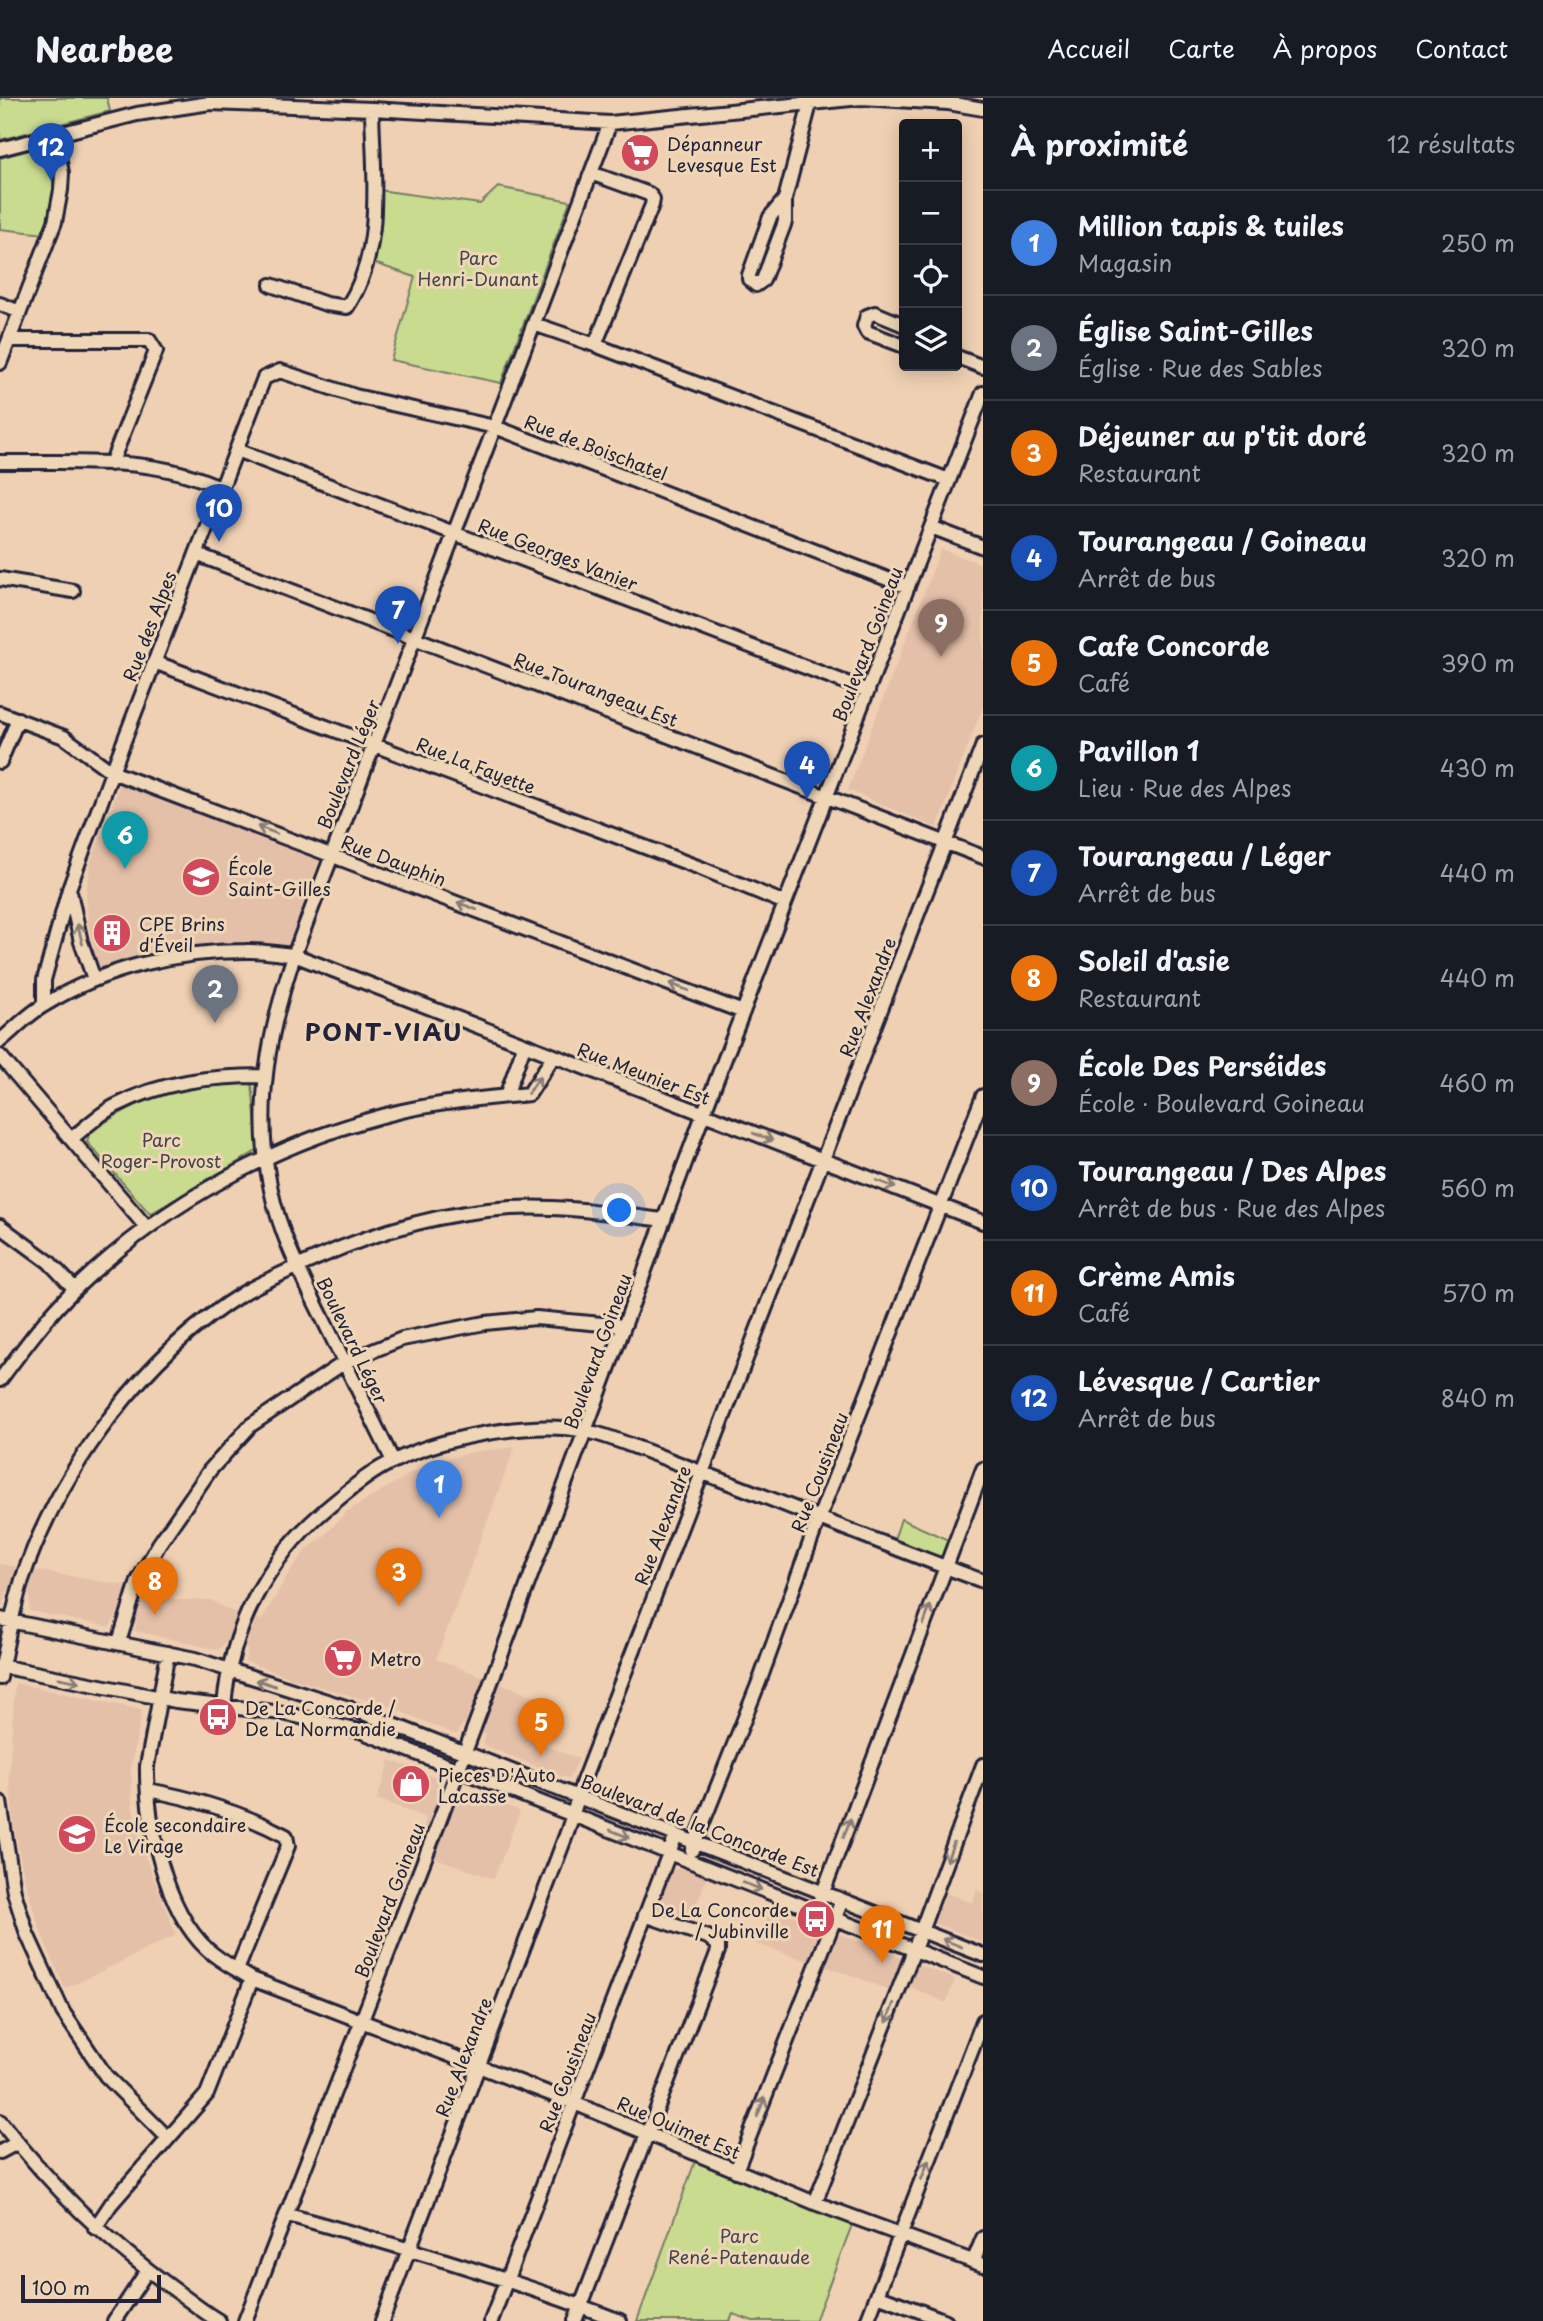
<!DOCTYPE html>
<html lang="fr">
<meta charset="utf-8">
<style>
:root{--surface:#171b24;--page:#242831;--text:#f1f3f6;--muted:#9ea1a6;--line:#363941;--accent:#d1495b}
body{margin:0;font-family:"Playpen Sans",sans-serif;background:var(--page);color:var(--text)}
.controls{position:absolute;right:21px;top:21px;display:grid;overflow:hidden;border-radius:7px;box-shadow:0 4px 18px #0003}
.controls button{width:63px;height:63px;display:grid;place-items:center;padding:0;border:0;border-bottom:2px solid var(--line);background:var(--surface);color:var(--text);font:35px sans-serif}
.scale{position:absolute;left:21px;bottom:18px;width:140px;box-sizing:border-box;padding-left:7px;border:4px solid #22223b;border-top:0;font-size:19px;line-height:24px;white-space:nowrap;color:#22223b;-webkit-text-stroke:5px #eed6b6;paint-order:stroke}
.you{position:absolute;left:620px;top:1113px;width:24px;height:24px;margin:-18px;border:5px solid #fff;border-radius:50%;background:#1a73e8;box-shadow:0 0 0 10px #1a73e833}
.badge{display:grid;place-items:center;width:46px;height:46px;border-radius:50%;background:var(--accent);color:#fff;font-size:23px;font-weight:700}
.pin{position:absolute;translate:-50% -58px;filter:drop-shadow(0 2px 4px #0008)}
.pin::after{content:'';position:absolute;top:37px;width:24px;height:21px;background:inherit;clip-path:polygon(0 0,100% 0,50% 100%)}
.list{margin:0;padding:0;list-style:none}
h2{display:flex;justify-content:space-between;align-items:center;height:91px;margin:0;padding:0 28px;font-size:30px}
h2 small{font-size:23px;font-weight:400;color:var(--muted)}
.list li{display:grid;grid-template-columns:46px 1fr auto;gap:21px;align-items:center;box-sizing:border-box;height:105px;padding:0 28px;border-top:2px solid var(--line)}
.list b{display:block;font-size:26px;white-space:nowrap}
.list p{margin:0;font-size:23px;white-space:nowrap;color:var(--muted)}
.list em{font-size:23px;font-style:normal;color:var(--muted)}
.icon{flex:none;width:38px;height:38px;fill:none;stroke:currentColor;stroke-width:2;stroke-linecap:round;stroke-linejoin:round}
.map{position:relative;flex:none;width:983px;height:2223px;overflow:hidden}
header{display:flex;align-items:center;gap:42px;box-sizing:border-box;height:98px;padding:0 35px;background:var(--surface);border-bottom:2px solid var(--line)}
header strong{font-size:33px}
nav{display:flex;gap:38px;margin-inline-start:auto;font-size:24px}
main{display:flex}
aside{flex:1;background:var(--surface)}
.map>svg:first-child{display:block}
.built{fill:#e4c0a9}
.green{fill:#c9db8f;stroke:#767e65;stroke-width:2}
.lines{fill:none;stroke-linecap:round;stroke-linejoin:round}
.minor-casing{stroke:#22223b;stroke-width:18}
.minor{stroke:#eed6b6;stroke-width:12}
.oneway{stroke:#887c78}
.labels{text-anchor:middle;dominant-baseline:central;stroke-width:6;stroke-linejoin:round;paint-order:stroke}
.poi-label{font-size:18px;fill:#22223b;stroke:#eed6b6;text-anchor:start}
.park-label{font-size:18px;fill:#43474c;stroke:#eed6b6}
.street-label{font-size:18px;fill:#22223b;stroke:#eed6b6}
.district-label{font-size:24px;font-weight:bold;letter-spacing:2px;fill:#22223b;stroke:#eed6b6}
</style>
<header>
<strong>Nearbee</strong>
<nav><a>Accueil</a><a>Carte</a><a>À propos</a><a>Contact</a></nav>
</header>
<main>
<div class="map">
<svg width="983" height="2223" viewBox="0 0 983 2223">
<rect width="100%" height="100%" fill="#efd0b3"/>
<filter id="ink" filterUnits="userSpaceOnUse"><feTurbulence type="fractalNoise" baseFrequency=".0143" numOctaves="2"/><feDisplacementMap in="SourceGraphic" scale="14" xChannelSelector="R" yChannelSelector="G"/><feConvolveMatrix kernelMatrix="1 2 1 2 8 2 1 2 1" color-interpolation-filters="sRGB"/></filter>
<g filter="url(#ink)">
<path class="built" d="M941,451L983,467V608L937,730L848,692Z
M122,680L321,757L289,846L193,848L152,855L98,870L88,825L86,796L91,763Z
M515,1349L436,1561L556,1606L540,1645L579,1661L569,1681L483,1647L486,1636L463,1626L456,1637L393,1610L294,1581L245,1563L248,1552L224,1545L219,1552L135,1533L137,1519L118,1515L110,1529L29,1513L30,1498L7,1493L2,1508L0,1507V1466L156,1493L176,1502H211L228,1512L262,1522L288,1476L306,1452L325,1437L346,1414L411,1375L436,1364L472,1354Z
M15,1585L142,1612L131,1669L132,1706L140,1745L176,1837L65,1891L41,1835L25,1784L14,1728L9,1679Z
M390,1662L440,1681L436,1695L458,1707L466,1692L520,1713L494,1781L416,1753L426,1720L377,1701Z
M680,1769L707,1779L690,1824L659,1810L672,1772Z
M977,1792L983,1795V1844L934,1825L946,1795L972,1805Z
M771,1809L955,1881L946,1905L893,1881L888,1892L851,1877L756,1846Z"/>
<path class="green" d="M0,0H107L110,13L0,42Z
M40,49L48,55L55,95L45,136L0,131V60Z
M498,89L570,103L501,285L391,262L415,179L374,165L379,144L378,92L480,106Z
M252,985L258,1052L150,1116L87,1044L90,1033C113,1019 138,1004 164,996C191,987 224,987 252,985Z
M901,1421L955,1445L945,1469L892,1448Z
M697,2058L855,2119L815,2223H753L733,2216L730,2223H637Z"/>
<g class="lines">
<g class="minor-casing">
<path id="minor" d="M0,51L137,16L210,5L372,11L610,25L861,0L948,5L983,11
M591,75L649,96L653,101L652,107L595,247
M785,101L770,119L749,177V181L756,187L763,182L785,124V101L810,6
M271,187L326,206L347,209C385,152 373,76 372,11
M0,206L20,214
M534,226L595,247L949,382
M904,227L875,215L867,218L864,228L867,234L904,248
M9,242H149L156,253L111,366
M957,259L983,269
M0,265L55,124L61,92L62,75L55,37
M236,352L868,593
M0,364C73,365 155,357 221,390
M931,429L983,449
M196,456L983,759
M0,481L73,493
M154,564L703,771L785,805
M0,615L64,639L112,674L743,914
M0,664L18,621
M70,794L81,844L94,881
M44,907V882L69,791L112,674L264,280L280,273L355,298L495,329L908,489
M0,943C15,931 29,915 46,906C105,870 177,853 246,853C262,852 278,856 294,857L983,1124
M0,958L147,1130
M506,998L524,948
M71,1041C85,1030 99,1016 115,1008C163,983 212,978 265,978
M0,1128L49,1164L75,1191
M0,1282C23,1251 46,1219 74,1192C164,1104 280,1042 402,1013C443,1004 487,1000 529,996L553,959
M393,1363C370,1317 348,1271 325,1225C304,1182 281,1140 271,1092C253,1011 269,930 296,852L610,25
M0,1521L195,1561L358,1613L983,1857
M119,1544L138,1483L159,1446L210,1372L251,1327L345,1264L402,1241L485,1225L536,1220L624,1228
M168,1555L147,1668C146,1723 165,1812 207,1851C221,1864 236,1871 252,1881L574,2005L815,2105L983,2167
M0,1568L176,1603L283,1615L360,1633L983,1879
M0,1580C6,1547 12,1515 22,1482C59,1372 145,1255 245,1194C268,1181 293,1171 317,1160C378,1133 444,1114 511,1110C562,1107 614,1116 664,1122
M224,1609C230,1532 266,1462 325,1412C346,1395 369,1374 394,1363C443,1339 532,1322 586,1333C606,1337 627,1346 646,1353C679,1366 712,1378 745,1391C825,1422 903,1454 983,1483
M148,1692C196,1701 243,1715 286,1738L288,1748L237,1872
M0,1704L14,1794L27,1836L63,1914L106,1978L168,2040
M692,1752L761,1579L819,1420L983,998
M816,1813L983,1371
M0,2023C53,2090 105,2142 175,2192C189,2202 203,2214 219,2223
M0,2054L17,2045
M736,2073L842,1802
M815,2105L911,1860L983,1667
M288,2117C400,2148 512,2181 620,2223
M95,2130L111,2106L207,1996L252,1881
M973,2164L983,2140
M877,2197L946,2223
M114,2223L147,2173
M245,2223L437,1729L706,1009L983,295
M382,2223L568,1732L583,1683L983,647
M491,2223L676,1737
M575,2223L718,1853V1847L708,1839L645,1817
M867,2223L983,1923"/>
</g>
<use href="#minor" class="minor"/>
</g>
<defs><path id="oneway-shaft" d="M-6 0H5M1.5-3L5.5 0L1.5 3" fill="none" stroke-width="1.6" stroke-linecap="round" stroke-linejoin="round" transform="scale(1.75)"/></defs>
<g class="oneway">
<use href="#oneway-shaft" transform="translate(267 732) rotate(-159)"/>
<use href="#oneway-shaft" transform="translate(467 808) rotate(-159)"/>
<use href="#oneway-shaft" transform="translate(80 836) rotate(-104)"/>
<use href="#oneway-shaft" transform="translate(679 889) rotate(-159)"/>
<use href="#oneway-shaft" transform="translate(534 987) rotate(-54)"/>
<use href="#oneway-shaft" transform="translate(763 1039) rotate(21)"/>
<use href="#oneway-shaft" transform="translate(886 1086) rotate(21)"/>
<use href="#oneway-shaft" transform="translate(927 1517) rotate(-70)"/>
<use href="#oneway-shaft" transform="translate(69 1582) rotate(11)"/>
<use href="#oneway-shaft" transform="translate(266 1585) rotate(-161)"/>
<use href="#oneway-shaft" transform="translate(847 1730) rotate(-69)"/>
<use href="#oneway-shaft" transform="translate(620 1736) rotate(22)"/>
<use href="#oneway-shaft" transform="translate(950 1754) rotate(111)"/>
<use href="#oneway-shaft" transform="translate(752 1788) rotate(21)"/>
<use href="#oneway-shaft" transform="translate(952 1845) rotate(-158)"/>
<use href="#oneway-shaft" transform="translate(890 1915) rotate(111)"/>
<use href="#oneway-shaft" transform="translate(761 2009) rotate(-69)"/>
<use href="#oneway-shaft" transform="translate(925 2072) rotate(-69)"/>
</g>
</g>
<defs>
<g id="supermarket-disc" transform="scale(2.0125)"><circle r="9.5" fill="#d1495b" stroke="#eed6b6"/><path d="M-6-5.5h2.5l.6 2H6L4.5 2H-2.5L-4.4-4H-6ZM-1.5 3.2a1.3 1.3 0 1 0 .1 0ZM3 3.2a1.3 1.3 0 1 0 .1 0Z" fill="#fff"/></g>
<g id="school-disc" transform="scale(2.0125)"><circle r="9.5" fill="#d1495b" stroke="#eed6b6"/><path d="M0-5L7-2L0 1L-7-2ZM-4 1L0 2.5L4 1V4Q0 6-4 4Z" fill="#fff"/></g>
<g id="building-disc" transform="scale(2.0125)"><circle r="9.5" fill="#d1495b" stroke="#eed6b6"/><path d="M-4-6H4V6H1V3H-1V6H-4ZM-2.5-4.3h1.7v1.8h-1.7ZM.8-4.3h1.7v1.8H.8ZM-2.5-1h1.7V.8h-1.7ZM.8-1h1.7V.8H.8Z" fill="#fff"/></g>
<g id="bus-disc" transform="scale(2.0125)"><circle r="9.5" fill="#d1495b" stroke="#eed6b6"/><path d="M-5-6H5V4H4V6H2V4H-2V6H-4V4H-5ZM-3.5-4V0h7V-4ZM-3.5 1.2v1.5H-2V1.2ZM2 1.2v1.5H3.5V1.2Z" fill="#fff"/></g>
<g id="shop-disc" transform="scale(2.0125)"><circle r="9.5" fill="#d1495b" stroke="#eed6b6"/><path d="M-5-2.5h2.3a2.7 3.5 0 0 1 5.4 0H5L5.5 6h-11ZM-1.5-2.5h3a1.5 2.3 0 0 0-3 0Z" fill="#fff"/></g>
</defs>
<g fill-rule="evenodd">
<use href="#supermarket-disc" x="640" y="55"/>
<use href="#school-disc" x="201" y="779"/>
<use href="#building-disc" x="112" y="835"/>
<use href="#supermarket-disc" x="343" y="1560"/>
<use href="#bus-disc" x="218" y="1619"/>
<use href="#shop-disc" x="411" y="1686"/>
<use href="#school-disc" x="77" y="1736"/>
<use href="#bus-disc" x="816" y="1821"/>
</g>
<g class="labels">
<g class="poi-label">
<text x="667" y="45">Dépanneur<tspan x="667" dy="21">Levesque Est</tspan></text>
<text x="228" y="769">École<tspan x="228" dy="21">Saint-Gilles</tspan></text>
<text x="139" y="825">CPE Brins<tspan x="139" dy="21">d'Éveil</tspan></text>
<text x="370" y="1560">Metro</text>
<text x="245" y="1609">De La Concorde /<tspan x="245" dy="21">De La Normandie</tspan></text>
<text x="438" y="1676">Pieces D'Auto<tspan x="438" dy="21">Lacasse</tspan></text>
<text x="104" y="1726">École secondaire<tspan x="104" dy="21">Le Virage</tspan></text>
<text x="789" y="1811" text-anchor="end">De La Concorde<tspan x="789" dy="21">/ Jubinville</tspan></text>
</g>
<g class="park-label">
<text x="478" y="159">Parc<tspan x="478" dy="21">Henri-Dunant</tspan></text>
<text x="161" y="1041">Parc<tspan x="161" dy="21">Roger-Provost</tspan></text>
<text x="739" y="2137">Parc<tspan x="739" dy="21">René-Patenaude</tspan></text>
</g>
<g class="street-label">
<text transform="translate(596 349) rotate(21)">Rue de Boischatel</text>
<text transform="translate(558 456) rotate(21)">Rue Georges Vanier</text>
<text transform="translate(149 528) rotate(-69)">Rue des Alpes</text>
<text transform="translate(867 546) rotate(-69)">Boulevard Goineau</text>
<text transform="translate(596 591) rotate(21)">Rue Tourangeau Est</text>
<text transform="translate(348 666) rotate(-68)">Boulevard Léger</text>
<text transform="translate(476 667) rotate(21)">Rue La Fayette</text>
<text transform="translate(394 762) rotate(21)">Rue Dauphin</text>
<text transform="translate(867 899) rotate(-69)">Rue Alexandre</text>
<text transform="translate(644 975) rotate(21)">Rue Meunier Est</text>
<text transform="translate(353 1242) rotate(64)">Boulevard Léger</text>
<text transform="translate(597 1253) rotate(-70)">Boulevard Goineau</text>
<text transform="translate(819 1374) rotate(-69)">Rue Cousineau</text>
<text transform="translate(662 1427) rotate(-69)">Rue Alexandre</text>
<text transform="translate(700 1727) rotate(21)">Boulevard de la Concorde Est</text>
<text transform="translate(389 1802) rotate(-69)">Boulevard Goineau</text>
<text transform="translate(463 1959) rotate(-69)">Rue Alexandre</text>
<text transform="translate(567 1974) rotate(-69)">Rue Cousineau</text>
<text transform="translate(679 2029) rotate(23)">Rue Ouimet Est</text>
</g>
<g class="district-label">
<text x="384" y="933">PONT-VIAU</text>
</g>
</g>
</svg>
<div class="controls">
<button>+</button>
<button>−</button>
<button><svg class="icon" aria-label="locate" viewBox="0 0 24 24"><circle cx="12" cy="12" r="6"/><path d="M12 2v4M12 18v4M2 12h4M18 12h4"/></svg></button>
<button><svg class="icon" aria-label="layers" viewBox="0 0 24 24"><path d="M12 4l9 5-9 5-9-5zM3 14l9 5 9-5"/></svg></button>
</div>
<div class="scale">100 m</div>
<div class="you"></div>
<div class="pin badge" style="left:439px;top:1420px;background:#3f7fe0">1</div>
<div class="pin badge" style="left:215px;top:925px;background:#6b7280">2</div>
<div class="pin badge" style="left:399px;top:1508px;background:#e8710a">3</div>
<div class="pin badge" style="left:807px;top:701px;background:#1a4fb4">4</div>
<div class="pin badge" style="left:541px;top:1658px;background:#e8710a">5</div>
<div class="pin badge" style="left:125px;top:771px;background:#0f9aa8">6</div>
<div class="pin badge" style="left:398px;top:546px;background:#1a4fb4">7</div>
<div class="pin badge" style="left:155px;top:1517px;background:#e8710a">8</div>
<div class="pin badge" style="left:941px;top:559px;background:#8d6e63">9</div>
<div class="pin badge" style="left:219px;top:444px;background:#1a4fb4">10</div>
<div class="pin badge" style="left:882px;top:1865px;background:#e8710a">11</div>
<div class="pin badge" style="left:51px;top:83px;background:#1a4fb4">12</div>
</div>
<aside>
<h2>À proximité<small>12 résultats</small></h2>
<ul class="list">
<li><span class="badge" style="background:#3f7fe0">1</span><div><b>Million tapis &amp; tuiles</b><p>Magasin</p></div><em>250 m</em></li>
<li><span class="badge" style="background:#6b7280">2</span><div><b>Église Saint-Gilles</b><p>Église · Rue des Sables</p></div><em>320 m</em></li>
<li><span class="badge" style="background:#e8710a">3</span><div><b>Déjeuner au p'tit doré</b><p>Restaurant</p></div><em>320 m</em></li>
<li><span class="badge" style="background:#1a4fb4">4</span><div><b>Tourangeau / Goineau</b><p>Arrêt de bus</p></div><em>320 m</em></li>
<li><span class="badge" style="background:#e8710a">5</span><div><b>Cafe Concorde</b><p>Café</p></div><em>390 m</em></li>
<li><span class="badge" style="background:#0f9aa8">6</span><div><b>Pavillon 1</b><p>Lieu · Rue des Alpes</p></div><em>430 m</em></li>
<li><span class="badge" style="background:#1a4fb4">7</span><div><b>Tourangeau / Léger</b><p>Arrêt de bus</p></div><em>440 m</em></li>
<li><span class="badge" style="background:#e8710a">8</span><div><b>Soleil d'asie</b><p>Restaurant</p></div><em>440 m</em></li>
<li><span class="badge" style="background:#8d6e63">9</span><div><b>École Des Perséides</b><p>École · Boulevard Goineau</p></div><em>460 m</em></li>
<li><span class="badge" style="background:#1a4fb4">10</span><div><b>Tourangeau / Des Alpes</b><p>Arrêt de bus · Rue des Alpes</p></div><em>560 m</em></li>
<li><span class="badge" style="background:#e8710a">11</span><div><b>Crème Amis</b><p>Café</p></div><em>570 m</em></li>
<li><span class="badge" style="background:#1a4fb4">12</span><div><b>Lévesque / Cartier</b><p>Arrêt de bus</p></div><em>840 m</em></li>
</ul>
</aside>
</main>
